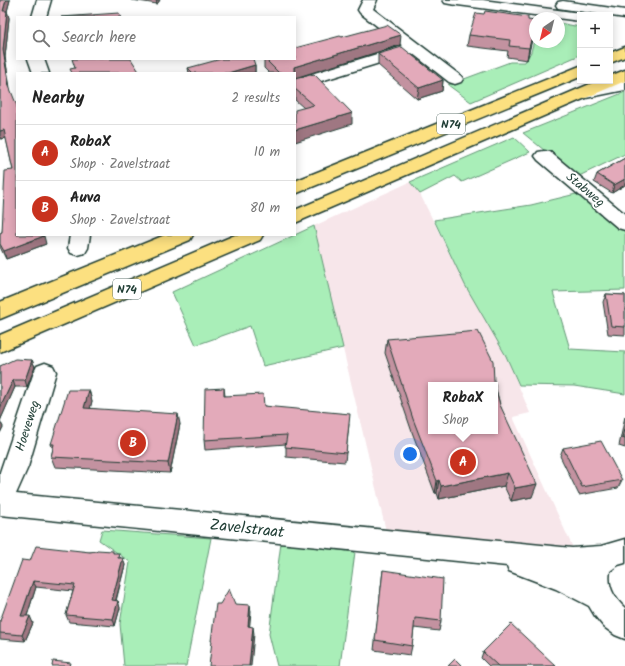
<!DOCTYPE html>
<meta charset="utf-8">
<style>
:root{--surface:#fff;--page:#f6f6f6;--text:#222;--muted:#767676;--line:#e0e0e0;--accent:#c8321e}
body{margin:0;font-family:Kalam,sans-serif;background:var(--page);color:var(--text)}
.controls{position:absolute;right:12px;top:12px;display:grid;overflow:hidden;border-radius:0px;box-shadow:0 2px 10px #0003}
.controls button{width:36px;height:36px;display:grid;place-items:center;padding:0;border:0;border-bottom:1px solid var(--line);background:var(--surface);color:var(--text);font:20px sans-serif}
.compass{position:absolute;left:529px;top:12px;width:36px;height:36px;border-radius:50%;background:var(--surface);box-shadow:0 2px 10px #0003;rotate:215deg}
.you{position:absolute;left:410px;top:454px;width:14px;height:14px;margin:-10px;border:3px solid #fff;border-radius:50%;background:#1a73e8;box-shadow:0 0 0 6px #1a73e833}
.badge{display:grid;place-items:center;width:26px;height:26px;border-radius:50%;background:var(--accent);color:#fff;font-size:13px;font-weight:700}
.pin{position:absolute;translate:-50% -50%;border:2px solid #fff;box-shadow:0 1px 4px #0006}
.popup{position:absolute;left:428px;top:382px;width:70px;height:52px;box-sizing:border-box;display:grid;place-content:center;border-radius:0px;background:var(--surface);filter:drop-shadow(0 1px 3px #0005);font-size:13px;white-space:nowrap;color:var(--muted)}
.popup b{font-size:15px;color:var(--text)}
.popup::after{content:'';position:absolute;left:50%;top:100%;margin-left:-8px;border:8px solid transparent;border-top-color:var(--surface)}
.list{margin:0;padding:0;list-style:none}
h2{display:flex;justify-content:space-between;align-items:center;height:52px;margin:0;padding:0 16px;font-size:17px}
h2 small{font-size:13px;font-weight:400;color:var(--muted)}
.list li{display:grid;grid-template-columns:26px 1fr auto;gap:12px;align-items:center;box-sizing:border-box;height:56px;padding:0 16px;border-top:1px solid var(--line)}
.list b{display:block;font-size:15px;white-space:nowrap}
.list p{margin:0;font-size:13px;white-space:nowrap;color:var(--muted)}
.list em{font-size:13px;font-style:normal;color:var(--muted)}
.icon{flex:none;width:22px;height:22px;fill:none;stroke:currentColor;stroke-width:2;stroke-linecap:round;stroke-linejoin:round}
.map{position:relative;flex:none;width:625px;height:666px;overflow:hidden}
.search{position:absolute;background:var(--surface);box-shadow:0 2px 10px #0003;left:16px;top:16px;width:280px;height:44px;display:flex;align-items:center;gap:10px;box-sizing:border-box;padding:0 14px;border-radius:0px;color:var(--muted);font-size:15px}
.panel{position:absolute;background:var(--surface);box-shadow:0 2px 10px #0003;left:16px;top:72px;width:280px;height:164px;border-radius:0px}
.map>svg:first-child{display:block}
.built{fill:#f7e6ea;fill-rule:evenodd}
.green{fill:#a9eeb8;stroke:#649676}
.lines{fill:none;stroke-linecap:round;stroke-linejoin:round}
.minor-casing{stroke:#1f3d34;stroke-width:3}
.highway-casing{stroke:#1f3d34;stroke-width:3}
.minor{fill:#fff;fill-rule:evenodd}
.highway{fill:#fce080;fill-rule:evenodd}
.wall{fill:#c392a0;stroke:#1f3d34}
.shaded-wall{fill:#9f7782;stroke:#1f3d34}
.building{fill:#e3aaba;stroke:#1f3d34}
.labels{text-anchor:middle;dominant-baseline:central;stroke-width:3;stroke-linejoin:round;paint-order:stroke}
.shield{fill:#fff;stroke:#627771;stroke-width:1}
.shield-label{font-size:12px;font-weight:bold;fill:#1f3d34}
.street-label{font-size:13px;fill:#1f3d34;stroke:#fff}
.near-street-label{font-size:16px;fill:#1f3d34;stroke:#fff}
</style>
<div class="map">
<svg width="625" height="666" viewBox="0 0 625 666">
<rect width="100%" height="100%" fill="#fff"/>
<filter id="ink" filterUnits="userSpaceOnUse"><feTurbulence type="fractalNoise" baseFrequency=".025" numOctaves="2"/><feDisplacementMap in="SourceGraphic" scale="8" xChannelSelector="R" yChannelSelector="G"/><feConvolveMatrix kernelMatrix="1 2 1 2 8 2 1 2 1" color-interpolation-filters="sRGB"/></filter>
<g filter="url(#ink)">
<path class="built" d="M410,182L420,194L465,285L506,356L530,413L513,417L574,550L386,531L314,226ZM431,385H495V431H431Z"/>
<path class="green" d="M559,23L580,27V55L471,102L448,85L510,62H525L531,52L535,37V42H559Z
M625,92V154L577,177L523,133Z
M514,137L530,152L462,182L455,176L420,194L410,182Z
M580,193L625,231V290L553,292L570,349L625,352V394L574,386L519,385L506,356L465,285L434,220L531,205Z
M314,226L343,348L263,366L250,326L196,345L172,292Z
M102,530L211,538L186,666H124L120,624L130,562L99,540Z
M281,543L355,552L340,666H277L269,634Z"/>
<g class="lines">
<g class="minor-casing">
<path id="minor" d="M37,0H51L46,17H32Z
M363,0H377L373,9L461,76L463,79L461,82L455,84L449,82L412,53L295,89V79L403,46L360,13L358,10Z
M443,0H483L580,13L586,15H580V21L450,4L445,3Z
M563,1L625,10V18L558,8L556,5L558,2Z
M28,59H44L49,73H33Z
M625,80V90L581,99L575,97L573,94L575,91Z
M544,151L550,152L625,214V230L618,228L538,160L535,156L538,152Z
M70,235H90L88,248L85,253L78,255L71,253L68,248Z
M45,363L53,366L56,372L28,467L16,494L572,548L601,546L625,539V563L618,565L610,571C607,586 614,598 625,608V639L615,635L604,627L595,616L589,606L556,589L509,571L507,566L0,515V472L34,372L37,366Z"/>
</g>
<g class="highway-casing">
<path id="highway" d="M625,47V57L610,63V53Z
M580,66V77L295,194V181Z
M625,70V81L295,223V210L597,81H610V76Z
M165,235H193L190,240L0,319V302Z
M235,235H263L260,240L0,352V335Z"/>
</g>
<use href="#minor" class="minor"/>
<use href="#highway" class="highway"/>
</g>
<path class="wall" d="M0,0H10L7,11L9,18L5,57L10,90L17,235L46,244L6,259L0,247V233L2,232L13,170L6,138L0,139Z
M132,0H160L157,4Z
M528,20L535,25L527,60L507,57L508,51L467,46L469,35Z
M342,37L400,45L295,78V73H269L264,68V59H295Z
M378,54L443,80L442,91L417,99L378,65Z
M255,65V73H189L188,68Z
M295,79L352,124L304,108L295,100Z
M625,158V185L612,193L594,182L597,174Z
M606,294L625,295V335L608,334L603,302Z
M387,339L494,381L500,405L532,497L511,501L504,486L439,499L437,493H435L412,432L385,353Z
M32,360L35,367L27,387H15L0,421L3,427L0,433V366Z
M224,388L225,396L264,406L349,424L345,462L286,457V444L205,450L204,440Z
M89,390L92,401L90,408L180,424L170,473L55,467L51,457L53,449L51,444Z
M625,416V448L619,446Z
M563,448L622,480L618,488L579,495L560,456Z
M90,552L114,553L121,558L125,565L116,601H118L120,608L115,626L69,622L66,615L73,591L36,587L27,616L33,623L25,641L0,639V621L30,561Z
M383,570L441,621L439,631L414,628L412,646L410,655L374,650Z
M483,652L556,666H489L481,658Z"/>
<path class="shaded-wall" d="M6,0H10L5,19L3,11Z
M156,0H160L157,4Z
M7,11L9,18L5,57L11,94L9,86L3,50Z
M535,24L534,32L527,60L529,48Z
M401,35L400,45L295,78V73H294V67Z
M255,65V73H228Z
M443,80L442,91L417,99L419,88Z
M352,113V124L295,142V130Z
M4,130L7,138L0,139V131Z
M625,179V185L612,193L614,185Z
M44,236L46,244L6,259L4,251Z
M32,360L35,367L27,387L25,380Z
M13,380L15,387L0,421L3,427L0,433V408Z
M89,390L92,401L88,418L84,408Z
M178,414L180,424L170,473L168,463Z
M508,473L504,486L439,499L441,486Z
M439,480L437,493H435L437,481Z
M537,484L532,497L511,501L515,488Z
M123,558L125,565L114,607L112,600Z
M33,581L36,587L25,622L21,616Z
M118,601L120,608L115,626L113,619Z
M250,605L251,612L249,633L248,626Z
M30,616L33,623L25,641L22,635Z
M253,627L254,634L251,666H249Z"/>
<path class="building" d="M0,0H6L3,11H7L3,50L9,86L17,106V235H43L44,236L4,251L0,244V233L2,232L5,171L13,170L4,130L0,131Z
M485,11L528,17V20L535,21V24L529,48L509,46L510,40L469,35L476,13L484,14Z
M119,13L121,17H61Z
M387,25L401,35L294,67V73H279L265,59H295V48L340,36L342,37Z
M402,47L443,80L419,88L378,54Z
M72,59H131L140,73H72L70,69L75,68Z
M221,59H253L255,65L228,73H193L188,68Z
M314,74L352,113L295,130V110L314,105L295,89V79Z
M625,158V179L614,185L597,174Z
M606,294L625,295V327L611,326Z
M478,331L493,361L494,381L495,385H431V431H495V386L500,405L537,484L515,488L508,473L441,486L439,480L437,481L413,419L387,339Z
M15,359L32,360L25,380H13L0,408V366Z
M224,388V396L263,394L264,406L350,414L346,453L285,447L287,435L204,440L205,389Z
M68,390H89L84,408L178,414L168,463L51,457L54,444H51Z
M625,425V439L622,438Z
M601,441L622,480L582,487L563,448Z
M36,546L90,552L96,551L97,550L113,551V553H119L118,558H123L112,600L118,601L113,619L66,615L75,585L33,581L21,616H30L22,635L0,633V621L22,560L30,561Z
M383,570L443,579L441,621L415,618L412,646L375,640Z
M229,589L235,604L250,605L248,626L253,627L249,666H209L212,641H211L216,604H220Z
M511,624L556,666H498L483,652Z
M455,659L462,666H448Z
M53,661L71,663L70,666H52Z"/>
</g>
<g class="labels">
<g class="shield">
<rect x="437" y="114" width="28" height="20" rx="3"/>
<rect x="113" y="279" width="28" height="20" rx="3"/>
</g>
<g class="shield-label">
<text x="451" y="124">N74</text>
<text x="127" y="289">N74</text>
</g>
<g class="street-label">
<text transform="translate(585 190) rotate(40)">Stabweg</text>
<text transform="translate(28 426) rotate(-72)">Hoeveweg</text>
</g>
<g class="near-street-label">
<text transform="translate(247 529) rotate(6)">Zavelstraat</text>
</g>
</g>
</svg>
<div class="controls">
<button>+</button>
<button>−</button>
</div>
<svg class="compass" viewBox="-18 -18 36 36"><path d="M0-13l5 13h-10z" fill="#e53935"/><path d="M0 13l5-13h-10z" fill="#767676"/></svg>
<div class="you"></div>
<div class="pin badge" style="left:463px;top:462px">A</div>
<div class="popup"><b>RobaX</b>Shop</div>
<div class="pin badge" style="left:133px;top:443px">B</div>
<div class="search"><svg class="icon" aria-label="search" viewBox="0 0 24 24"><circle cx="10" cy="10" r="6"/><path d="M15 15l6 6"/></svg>Search here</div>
<section class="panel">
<h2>Nearby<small>2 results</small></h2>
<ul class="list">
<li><span class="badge">A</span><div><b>RobaX</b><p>Shop · Zavelstraat</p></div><em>10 m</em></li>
<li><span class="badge">B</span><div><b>Auva</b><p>Shop · Zavelstraat</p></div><em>80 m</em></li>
</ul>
</section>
</div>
